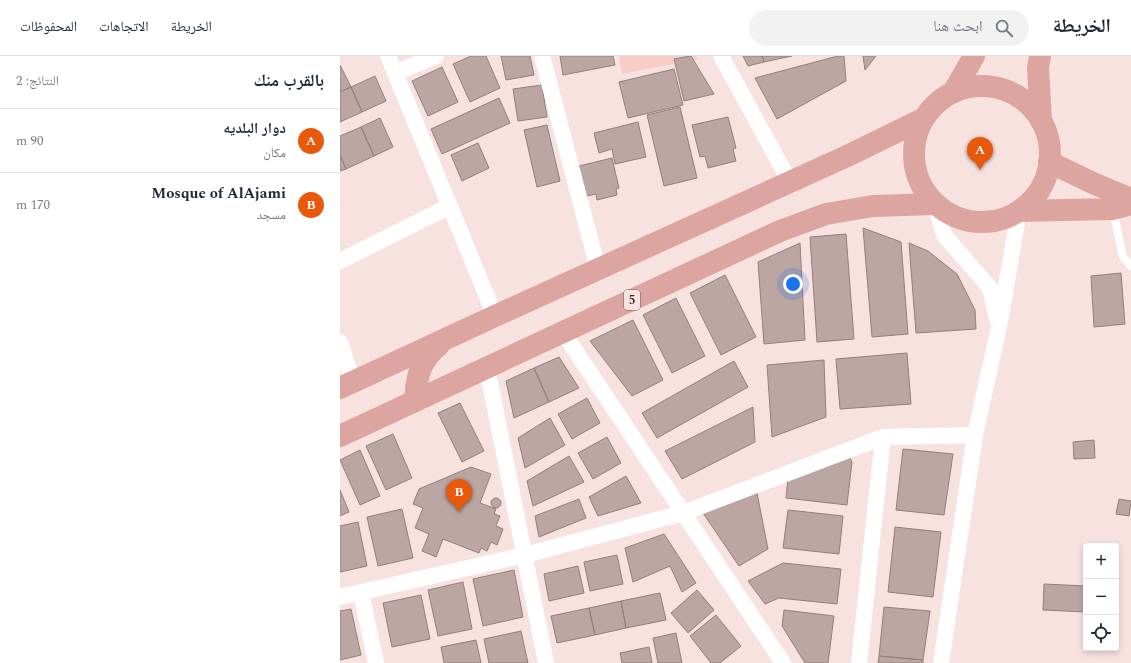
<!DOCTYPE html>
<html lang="ar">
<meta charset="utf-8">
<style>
:root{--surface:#fff;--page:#f2f2f3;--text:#1f2937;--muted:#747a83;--line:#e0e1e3;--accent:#ea580c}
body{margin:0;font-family:Spectral,"Noto Naskh Arabic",serif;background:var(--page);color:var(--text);direction:rtl}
.controls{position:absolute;right:12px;bottom:12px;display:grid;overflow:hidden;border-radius:4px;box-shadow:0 2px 6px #0003}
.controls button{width:36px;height:36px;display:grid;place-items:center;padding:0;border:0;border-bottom:1px solid var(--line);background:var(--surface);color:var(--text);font:20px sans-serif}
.you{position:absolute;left:453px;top:228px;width:14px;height:14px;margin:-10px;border:3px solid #fff;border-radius:50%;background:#1a73e8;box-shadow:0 0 0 6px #1a73e833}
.badge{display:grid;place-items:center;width:26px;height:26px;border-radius:50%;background:var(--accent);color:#fff;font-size:13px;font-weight:700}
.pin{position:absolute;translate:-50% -33px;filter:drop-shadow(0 1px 2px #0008)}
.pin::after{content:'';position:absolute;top:21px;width:14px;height:12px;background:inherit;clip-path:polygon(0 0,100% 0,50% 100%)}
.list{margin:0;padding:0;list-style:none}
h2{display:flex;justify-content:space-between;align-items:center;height:52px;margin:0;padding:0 16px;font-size:17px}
h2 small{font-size:13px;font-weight:400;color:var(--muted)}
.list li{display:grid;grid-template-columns:26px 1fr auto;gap:12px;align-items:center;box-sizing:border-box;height:64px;padding:0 16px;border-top:1px solid var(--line)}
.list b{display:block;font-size:15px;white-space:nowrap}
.list p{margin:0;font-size:13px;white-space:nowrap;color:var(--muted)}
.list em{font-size:13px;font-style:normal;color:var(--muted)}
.icon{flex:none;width:22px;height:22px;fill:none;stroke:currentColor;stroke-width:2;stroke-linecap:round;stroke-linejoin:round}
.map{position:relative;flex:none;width:791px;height:607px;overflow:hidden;direction:ltr}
header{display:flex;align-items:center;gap:24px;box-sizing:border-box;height:56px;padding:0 20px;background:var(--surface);border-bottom:1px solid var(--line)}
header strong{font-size:19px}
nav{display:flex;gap:22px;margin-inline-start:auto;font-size:14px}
.search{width:280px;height:36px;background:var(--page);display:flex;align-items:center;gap:10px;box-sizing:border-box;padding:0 14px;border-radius:22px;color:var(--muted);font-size:15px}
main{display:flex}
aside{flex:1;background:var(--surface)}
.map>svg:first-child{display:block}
.green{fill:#f9ccc7}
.building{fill:#bba6a3;stroke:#927f7c}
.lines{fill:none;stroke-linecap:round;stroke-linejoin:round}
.service{stroke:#fff;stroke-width:8}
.minor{stroke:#fff;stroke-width:16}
.primary{stroke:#dca5a0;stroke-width:22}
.labels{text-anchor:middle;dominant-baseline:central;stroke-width:3;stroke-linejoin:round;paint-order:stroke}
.shield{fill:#f8e2df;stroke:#6d6160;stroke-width:1}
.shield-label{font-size:12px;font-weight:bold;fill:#322a29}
</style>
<header>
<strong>الخريطة</strong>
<div class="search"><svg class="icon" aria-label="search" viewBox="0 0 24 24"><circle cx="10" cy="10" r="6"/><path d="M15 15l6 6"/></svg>ابحث هنا</div>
<nav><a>الخريطة</a><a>الاتجاهات</a><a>المحفوظات</a></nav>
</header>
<main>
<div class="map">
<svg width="791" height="607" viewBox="0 0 791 607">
<rect width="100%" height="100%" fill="#f8e2df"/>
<path class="green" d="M279,0H356L358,3L282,18Z"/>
<path class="building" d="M131,0H146L160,32L130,46L113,8Z
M161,0H190L194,19L166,24Z
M220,0H273L275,9L223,19Z
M351,0L374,38L344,45L334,3Z
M403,0H422L424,6L408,10Z
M422,0H452L424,6Z
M498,0H504L506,25L437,63L415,22Z
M523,0H536L525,14Z
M0,9L11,31L0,36Z
M102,11L118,46L88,60L72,25Z
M334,13L343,49L288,62L279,26Z
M35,20L46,45L22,56L11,31Z
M202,29L207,61L178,65L173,33Z
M11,31L22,56L0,66V36Z
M159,42L170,67L102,98L91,73Z
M340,51L357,122L324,130L307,59Z
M388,61L396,92L393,93L396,105L368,112L365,100L360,101L352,69Z
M40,62L53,91L34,100L21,71Z
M298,66L306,101L275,108L272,93L259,97L254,77Z
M207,69L220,125L197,131L184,74Z
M21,71L34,100L6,113L0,99V80Z
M138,87L149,112L122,125L111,99Z
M0,99L6,113L0,115Z
M272,102L279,132L276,133L277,139L257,144L256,138L242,141L235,111Z
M523,172L561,186L568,278L532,281Z
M506,178L514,283L477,286L470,181Z
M460,187L465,284L424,288L418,206Z
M569,187L588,195L617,218L635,254L636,273L576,277Z
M781,217L785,268L754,271L751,220Z
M385,219L416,281L381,299L350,237Z
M336,242L365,300L332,317L303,259Z
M293,264L323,324L292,340L250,285Z
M567,297L571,348L500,353L496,303Z
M219,301L239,332L209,346L194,312Z
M484,304L486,361L432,381L427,309Z
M394,305L408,331L317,382L302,357Z
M194,312L209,346L174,362L166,325Z
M247,342L260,367L232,383L218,358Z
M120,347L144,395L122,406L98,357Z
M413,351L415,386L342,423L325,395Z
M210,362L225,389L185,412L178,382Z
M53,378L72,422L46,434L26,390Z
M267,381L281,407L253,423L238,397Z
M754,384L755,402L734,403L733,386Z
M563,393L613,398L604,459L556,454Z
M20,394L40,440L20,449L0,404Z
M507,397L512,406L507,449L446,442L448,422Z
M229,400L244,426L193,450L187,425Z
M131,411L151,418L140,447L156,453L154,458L160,460L156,470L163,473L157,489L151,486L147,495L141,492L139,497L103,483L96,501L82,495L89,478L75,472L83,452L73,448L79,433Z
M286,420L301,447L258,460L249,441Z
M0,434L9,456L0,460Z
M417,437L428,493L399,510L363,457Z
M151 447a5 5 0 1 1 10 0a5 5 0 1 1-10 0Z
M239,443L246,462L199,481L195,460Z
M779,443L791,445L789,460L776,458Z
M62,453L73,502L38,510L27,461Z
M448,454L503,460L499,498L443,492Z
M18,466L27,510L0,516V470Z
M555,471L601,476L593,541L548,536Z
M324,478L356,527L342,536L330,510L293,526L285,492Z
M277,499L283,528L250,535L244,506Z
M443,507L501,513L497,548L439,542L425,548L408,525Z
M238,510L244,537L209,545L204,518Z
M174,514L183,561L143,570L133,523Z
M123,526L132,573L98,580L88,534Z
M704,528L746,530V556L703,554Z
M357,534L374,554L348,577L331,557Z
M320,537L326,564L286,572L281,545Z
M81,539L90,583L52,591L43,547Z
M281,545L286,572L255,579L249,552Z
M544,551L590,555L583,604L539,600Z
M249,552L255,579L217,587L211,560Z
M11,553L21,599L0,604V555Z
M444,554L494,560L488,607H465L442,570Z
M376,559L401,590L380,607H371L350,580Z
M181,575L188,607H149L144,583Z
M336,577L342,607H318L313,582Z
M136,584L141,607H104L101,591Z
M309,591L312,607H282L280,597Z
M539,600L583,604V607H538Z"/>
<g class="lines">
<path class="service" d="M773,154L783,201L791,210"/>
<path class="minor" d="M48,0L155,260
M202,0L258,213
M381,0L450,126
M55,17L96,0
M595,148L604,179L650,232L657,263
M0,205L110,150
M223,276L443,607
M0,286L13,326
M147,312L206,607
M21,537L36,607
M0,541L185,499L343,457L543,381L635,379
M519,607L543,381
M601,607L635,379L659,271L679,155"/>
<path class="primary" d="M700,0L698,12L701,65
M574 98a68 68 0 1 1 136 0a68 68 0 1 1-136 0Z
M614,35L634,0
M709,106L755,128L791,143
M679,155L773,153L791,148
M0,332L155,260L505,101L583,63
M75,345C76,322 80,304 99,289
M0,380L440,175L486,158L533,150L595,148"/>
</g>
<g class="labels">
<rect class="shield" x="284" y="234" width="16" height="20" rx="3"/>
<g class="shield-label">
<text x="292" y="244">5</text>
</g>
</g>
</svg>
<div class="controls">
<button>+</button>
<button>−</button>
<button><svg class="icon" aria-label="locate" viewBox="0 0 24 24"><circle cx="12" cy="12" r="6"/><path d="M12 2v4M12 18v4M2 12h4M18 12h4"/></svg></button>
</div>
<div class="you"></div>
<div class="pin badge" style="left:640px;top:114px">A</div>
<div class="pin badge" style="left:119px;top:456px">B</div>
</div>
<aside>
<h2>بالقرب منك<small>النتائج: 2</small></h2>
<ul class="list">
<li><span class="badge">A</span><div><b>دوار البلديه</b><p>مكان</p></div><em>90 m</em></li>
<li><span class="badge">B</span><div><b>Mosque of AlAjami</b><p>مسجد</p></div><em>170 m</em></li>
</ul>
</aside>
</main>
